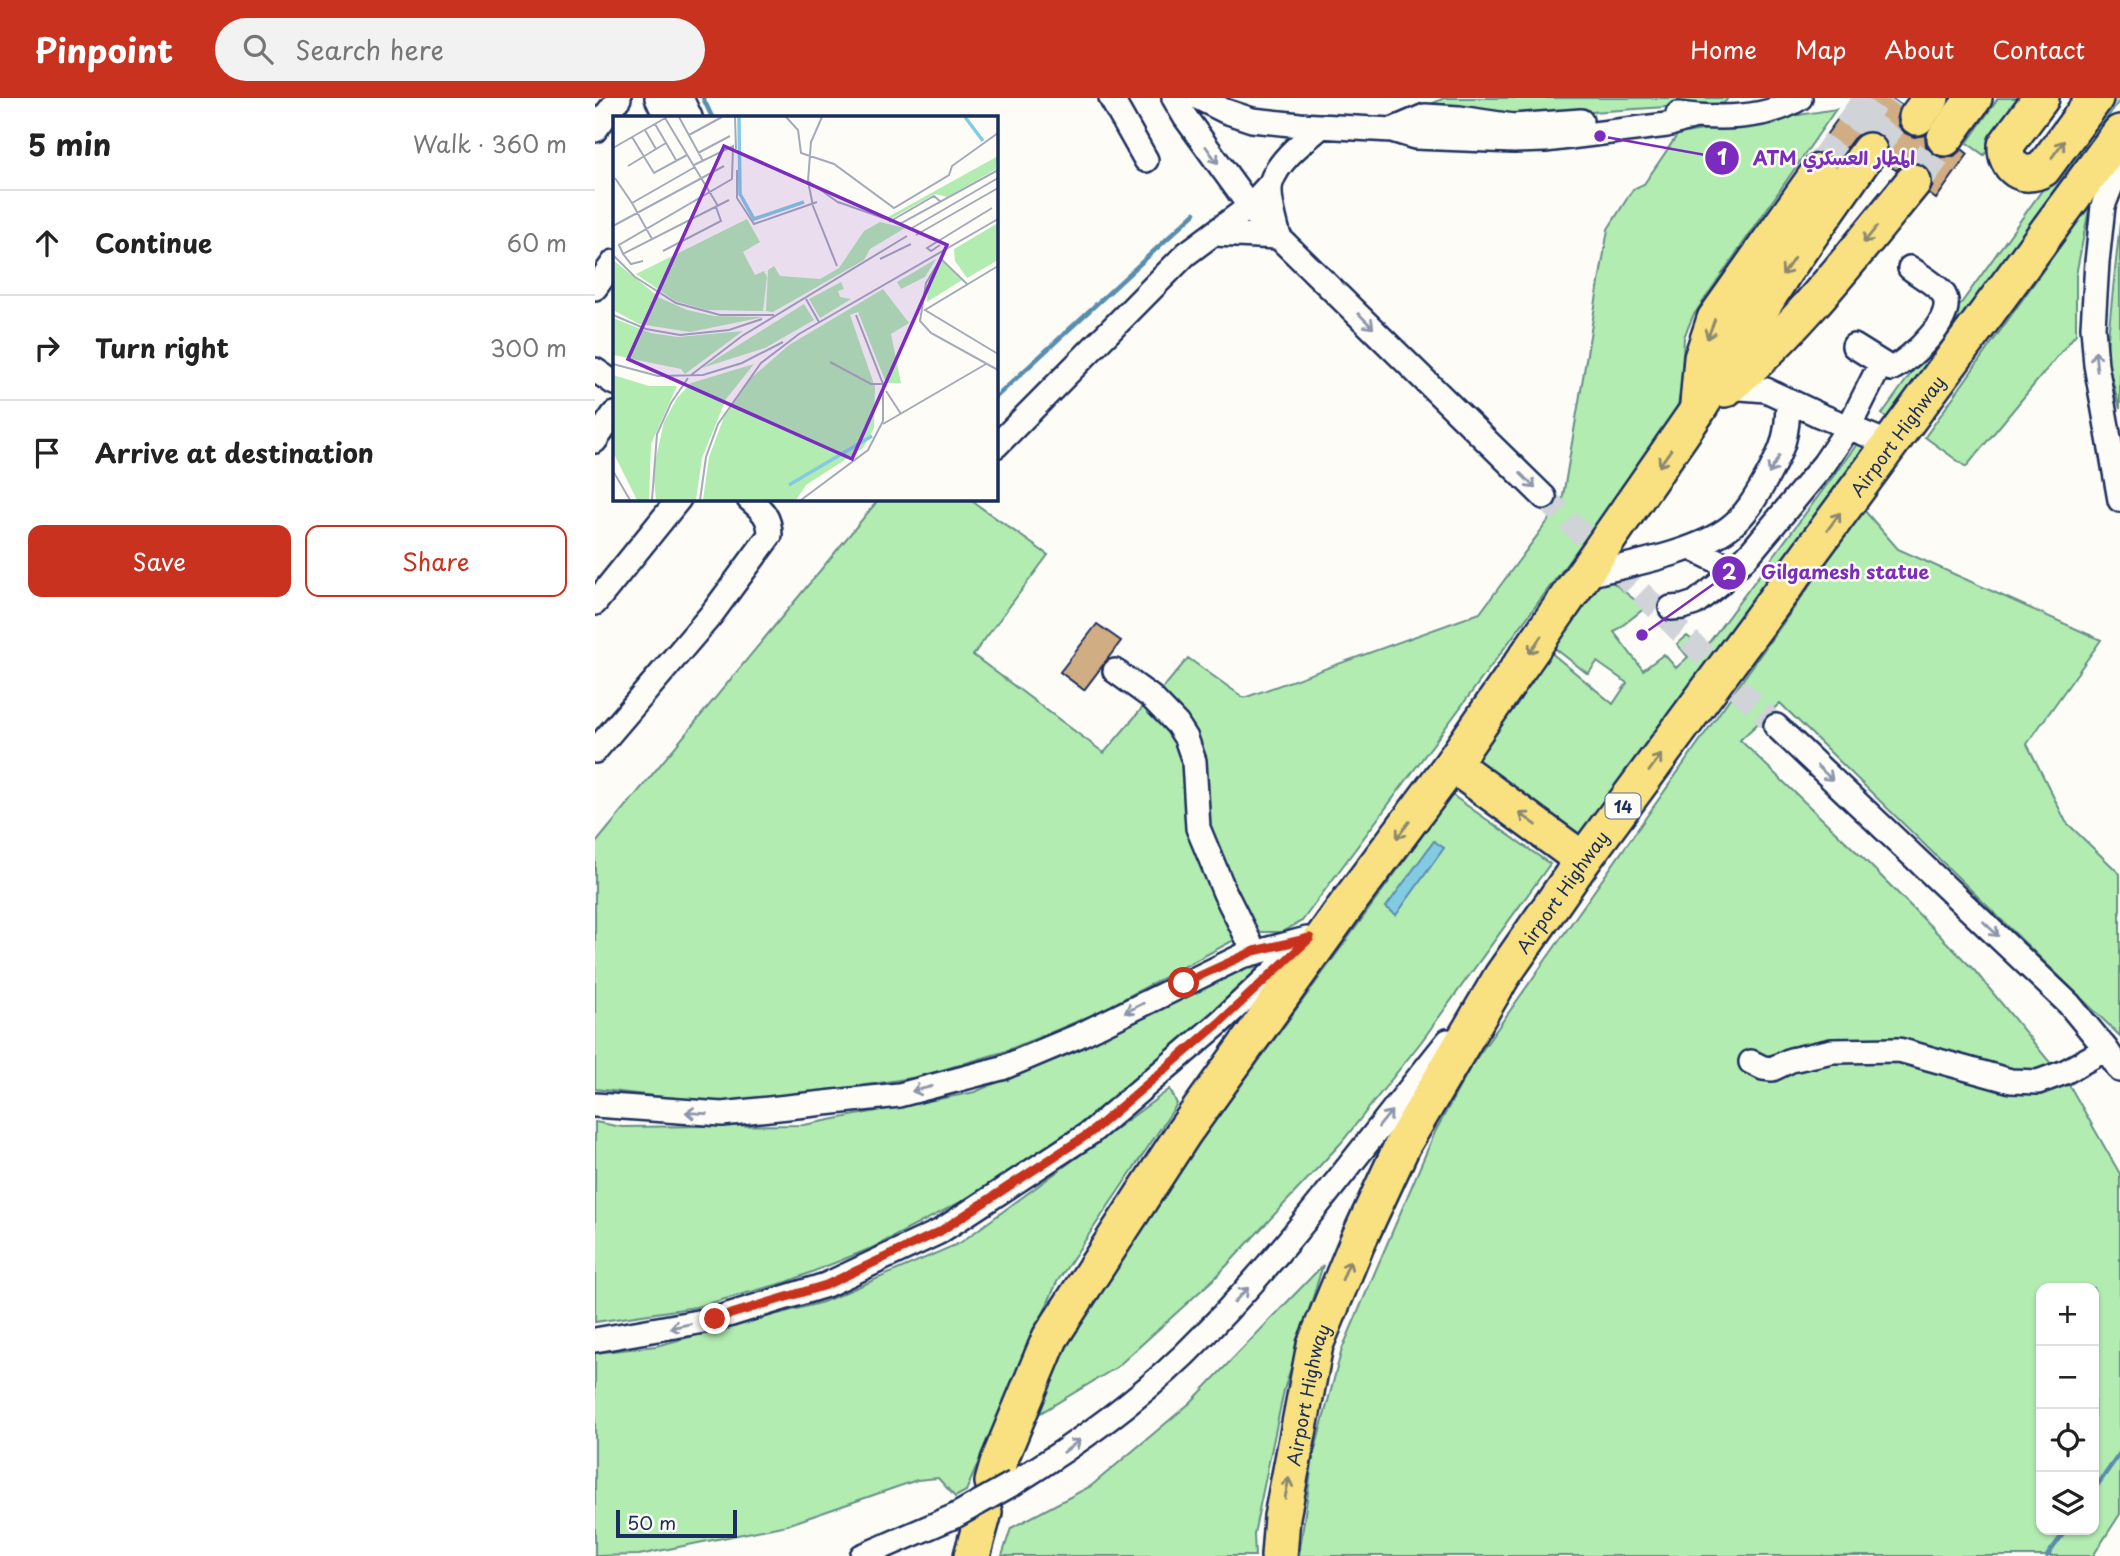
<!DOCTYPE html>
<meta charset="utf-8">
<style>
:root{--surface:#fff;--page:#f2f2f2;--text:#222;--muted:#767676;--line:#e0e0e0;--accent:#c8321e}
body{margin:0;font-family:"Playpen Sans","Playpen Sans Arabic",sans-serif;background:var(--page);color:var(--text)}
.controls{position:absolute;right:21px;bottom:21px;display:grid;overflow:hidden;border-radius:14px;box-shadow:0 2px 5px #0004}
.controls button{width:63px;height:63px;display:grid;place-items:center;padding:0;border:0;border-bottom:2px solid var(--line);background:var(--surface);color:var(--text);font:35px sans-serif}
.scale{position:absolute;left:21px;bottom:18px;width:121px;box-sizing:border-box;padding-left:7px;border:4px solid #1b2f5e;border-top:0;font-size:19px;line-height:24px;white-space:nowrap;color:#1b2f5e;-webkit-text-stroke:5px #fdfcf7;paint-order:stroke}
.stop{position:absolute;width:21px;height:21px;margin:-16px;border:5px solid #c8321e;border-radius:50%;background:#fff}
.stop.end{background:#c8321e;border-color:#fff;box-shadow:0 2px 7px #0008}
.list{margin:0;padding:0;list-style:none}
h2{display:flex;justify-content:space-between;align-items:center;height:91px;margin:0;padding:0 28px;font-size:30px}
h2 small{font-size:23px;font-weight:400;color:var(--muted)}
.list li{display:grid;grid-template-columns:46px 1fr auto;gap:21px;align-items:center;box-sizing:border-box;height:105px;padding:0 28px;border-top:2px solid var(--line)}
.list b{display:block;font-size:26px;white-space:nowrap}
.list em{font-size:23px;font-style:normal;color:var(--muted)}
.actions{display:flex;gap:14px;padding:21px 28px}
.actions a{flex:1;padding:16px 0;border:2px solid var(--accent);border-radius:14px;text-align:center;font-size:24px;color:var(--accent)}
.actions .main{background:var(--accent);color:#fff}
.icon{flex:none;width:38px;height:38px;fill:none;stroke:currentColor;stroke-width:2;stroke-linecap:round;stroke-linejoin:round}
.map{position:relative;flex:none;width:1525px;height:1458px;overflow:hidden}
header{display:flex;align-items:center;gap:42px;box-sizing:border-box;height:98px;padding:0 35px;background:var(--accent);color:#fff}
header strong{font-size:33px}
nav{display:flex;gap:38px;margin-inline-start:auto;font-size:24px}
.search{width:490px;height:63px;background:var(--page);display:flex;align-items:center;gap:18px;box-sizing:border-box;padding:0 24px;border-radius:38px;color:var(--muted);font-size:26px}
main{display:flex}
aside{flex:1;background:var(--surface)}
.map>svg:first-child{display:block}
.green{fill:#b2ecb1;stroke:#668e88;stroke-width:2;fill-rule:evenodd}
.water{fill:#82cbe3;stroke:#598dae;stroke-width:2}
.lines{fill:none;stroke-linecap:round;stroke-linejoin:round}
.stream{stroke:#598dae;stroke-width:4.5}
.building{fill:#d1ad83;stroke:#1b2f5e;stroke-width:2}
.minor-tunnel{stroke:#d0d3d8;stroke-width:23;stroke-dasharray:23 11;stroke-linecap:butt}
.highway-tunnel{stroke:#d0d3d8;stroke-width:35;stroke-dasharray:35 18;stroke-linecap:butt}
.minor-casing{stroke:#1b2f5e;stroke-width:28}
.highway-casing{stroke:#1b2f5e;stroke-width:40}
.minor{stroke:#fdfcf7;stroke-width:23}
.highway{stroke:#f9e181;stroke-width:35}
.minor-bridge-casing{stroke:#1b2f5e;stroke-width:28;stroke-linecap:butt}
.minor-bridge{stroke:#fdfcf7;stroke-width:23}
.oneway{stroke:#8a8870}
.oneway2{stroke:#8c96aa}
.route{stroke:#c8321e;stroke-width:9}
.labels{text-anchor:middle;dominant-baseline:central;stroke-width:5;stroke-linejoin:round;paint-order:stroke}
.shield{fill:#fdfcf7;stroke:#5f6c8c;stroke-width:2}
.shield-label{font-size:16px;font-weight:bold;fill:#1b2f5e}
.street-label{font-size:18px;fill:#1b2f5e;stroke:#fdfcf7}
.inset-river{fill:none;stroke:#82cbe3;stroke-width:3.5}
.inset-road{fill:none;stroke:#a3aaba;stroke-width:2}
.view{fill:#7b2cbf;fill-opacity:0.15;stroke:#7b2cbf;stroke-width:3.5}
.inset-edge{fill:none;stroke:#1b2f5e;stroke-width:3.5}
.leader{fill:none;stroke:#7b2cbf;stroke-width:2.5}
.callout-dot{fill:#7b2cbf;stroke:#fdfcf7;stroke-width:2.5}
.mark-label{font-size:21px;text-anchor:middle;font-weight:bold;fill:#fff}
.callout-label{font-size:19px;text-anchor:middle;font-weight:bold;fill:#7b2cbf;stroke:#fdfcf7;stroke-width:5;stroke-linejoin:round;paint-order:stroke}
</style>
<header>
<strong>Pinpoint</strong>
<div class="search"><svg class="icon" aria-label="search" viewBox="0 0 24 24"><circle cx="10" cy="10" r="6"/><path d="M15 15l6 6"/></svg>Search here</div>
<nav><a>Home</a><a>Map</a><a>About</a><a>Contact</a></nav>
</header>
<main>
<aside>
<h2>5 min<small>Walk · 360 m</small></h2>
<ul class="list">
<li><svg class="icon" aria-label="ahead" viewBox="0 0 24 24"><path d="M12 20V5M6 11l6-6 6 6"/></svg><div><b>Continue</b></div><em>60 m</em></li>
<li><svg class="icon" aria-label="right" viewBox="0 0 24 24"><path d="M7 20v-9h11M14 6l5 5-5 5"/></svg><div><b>Turn right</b></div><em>300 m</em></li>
<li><svg class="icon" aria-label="arrive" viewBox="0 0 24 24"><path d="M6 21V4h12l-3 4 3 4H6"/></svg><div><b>Arrive at destination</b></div></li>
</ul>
<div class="actions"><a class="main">Save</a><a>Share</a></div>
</aside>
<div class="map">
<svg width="1525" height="1458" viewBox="0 0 1525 1458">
<rect width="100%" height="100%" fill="#fdfcf7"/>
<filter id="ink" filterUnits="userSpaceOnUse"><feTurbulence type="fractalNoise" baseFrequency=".0143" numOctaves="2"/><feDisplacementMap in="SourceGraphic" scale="14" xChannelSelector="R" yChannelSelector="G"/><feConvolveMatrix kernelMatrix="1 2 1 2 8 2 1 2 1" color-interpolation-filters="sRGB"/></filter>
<g filter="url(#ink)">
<path class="green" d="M849,0H1133L1129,5L923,19L834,7Z
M1403,0H1429L1389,57L1372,45Z
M1513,0H1525V2L1293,321L1287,316Z
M1241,11L1098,218L1089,239L1086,293L1080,320L707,823L687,834H663L647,814L629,776L564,595L593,560L649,600L885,515L967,404L1013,131L1038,91L1049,86L1083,36Z
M1495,106L1481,177V236L1371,369L1330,339Z
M1525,125V311L1511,258Z
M1266,341L1274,348L987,735L972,736L875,660L954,553L1018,606L1032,585L1002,564L993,576L957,548L1005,484L1012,480L1050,510L1019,534L1048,572L1069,556L1081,570L1093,559L1082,546L1092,538L1109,551Z
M284,401H374L453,457L378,557L509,655L549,608L581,637L643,840L506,913L469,929L408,954L323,979L225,994L118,1005L0,991V746Z
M1269,412L1303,451L1506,542L1432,646L1471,724L1525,776V938L1185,605L1145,642L1270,762L1379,872L1476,990L1525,1076V1416L1498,1458H704L718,1359L747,1251L840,1034L876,968L1173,546ZM1446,1190H1499V1432H1446Z
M857,697L955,766L826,944L746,1045L622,1178L522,1269L442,1317L472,1242L599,1052Z
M650,868L664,871L579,952L468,1039L375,1099L279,1149L192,1184L101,1209L0,1224V1024L27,1029L209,1027L380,994L522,931L592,892Z
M575,991L582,1006L462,1184L371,1393L360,1399L343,1380L322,1382L192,1427L44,1457L0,1458V1255L61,1248L228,1204L365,1145Z
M728,1167L689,1292L659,1436L660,1458H407L416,1430L496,1388L595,1305Z"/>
<path class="water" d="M839,743L849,750L801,817L791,809Z"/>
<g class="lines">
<path class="stream" d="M108,0L117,19
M401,299L600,115
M1499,1392L1525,1355
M1452,1458L1471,1432"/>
</g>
<path class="building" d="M1258,0H1296L1306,7L1302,17L1304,28L1310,35L1319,39L1330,37L1331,48L1338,56L1349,60L1359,58L1367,51L1373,56L1341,101L1334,96L1338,87L1337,78L1330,68L1322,64L1312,65L1301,72L1290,65L1294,55L1292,45L1285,36L1275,33L1265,35L1258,41L1241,64L1235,57L1227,54L1218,55Z
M502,526L526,543L489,592L465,574Z"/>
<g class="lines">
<path class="minor-tunnel" d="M949,399L1181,628"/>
<path class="highway-tunnel" d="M1274,53L1306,7
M1224,74L1277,0
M1318,84L1350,40"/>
<g class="minor-casing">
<path id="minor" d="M62,0L71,19
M86,0L95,19
M516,0L551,62
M579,0L590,19L661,117L949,399
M604,0L630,13L657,22L705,27L797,32L820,39L919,43L950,42L1072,27L1097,19
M1083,16C1122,21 1171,22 1205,0
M0,32L24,0
M797,32L830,18L864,20L918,28L986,23
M1525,65L1508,108L1502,164L1498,229L1501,267L1525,402
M619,136L684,139C681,126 672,98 676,85C683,62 709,43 727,28
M0,190L19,164
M1259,248L1296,271C1315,262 1366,217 1347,194C1339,185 1324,177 1315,170
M0,272L19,285
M1133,289L1171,292L1224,317L1295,346
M0,343L19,316
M401,348L591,156L654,109L675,86
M1096,450L1139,471
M988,478C1030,467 1100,456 1135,429C1150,418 1161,399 1170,383C1188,351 1193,338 1193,302
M0,505L84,401
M1076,510L1088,509L1100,505L1123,487L1156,454L1229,366L1254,329L1285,267
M520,573L556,599L582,626L591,640L599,663L603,730L630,795L659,853
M1181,628L1474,906L1511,951L1525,972
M0,653L116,517L175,437C175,419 167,412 154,401
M1156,964L1168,970L1177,971L1196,962L1237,953L1304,952L1416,983L1443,984L1470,974L1511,951
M0,1007L127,1016L304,997L407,970L483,938L647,858L712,841
M0,1242L120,1221L231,1187L344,1134L495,1035L624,925L712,842
M419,1385C479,1348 538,1306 589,1257C687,1161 767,1049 853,943
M267,1458L360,1418"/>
</g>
<g class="highway-casing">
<g id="highway">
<path d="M1446,0L1411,47C1410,70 1428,82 1448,71L1500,0"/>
<path d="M1322,19L1336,0"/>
<path d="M1350,40L1379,0"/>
<path d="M1130,291C1201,232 1259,156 1318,84"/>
<path d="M1103,306L1107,260L1120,221L1224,74"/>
<path d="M857,666L988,762"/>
<path d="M398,1384L404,1363L455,1240L589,1034L753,805L857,666L1102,313L1189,174L1274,53"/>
<path d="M377,1458L389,1414"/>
<path id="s1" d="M684,1458L687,1419L720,1247L762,1145L808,1046L907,878L988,762L1525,35"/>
</g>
</g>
<use href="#minor" class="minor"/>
<use href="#highway" class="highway"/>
<g class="minor-bridge-casing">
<path id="minor-bridge" d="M360,1418L419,1385"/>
</g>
<use href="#minor-bridge" class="minor-bridge"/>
</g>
<defs><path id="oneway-shaft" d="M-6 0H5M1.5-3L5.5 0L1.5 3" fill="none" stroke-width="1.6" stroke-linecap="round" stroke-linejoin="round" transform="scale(1.75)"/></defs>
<g class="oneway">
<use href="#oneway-shaft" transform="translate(1463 51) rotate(-54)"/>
<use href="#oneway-shaft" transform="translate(1275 137) rotate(129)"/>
<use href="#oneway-shaft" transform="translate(1193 169) rotate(124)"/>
<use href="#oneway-shaft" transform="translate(1116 231) rotate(111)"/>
<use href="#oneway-shaft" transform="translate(1070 360) rotate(125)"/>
<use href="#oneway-shaft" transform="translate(1239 423) rotate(-54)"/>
<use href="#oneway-shaft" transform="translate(940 547) rotate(125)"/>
<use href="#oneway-shaft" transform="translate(1060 665) rotate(-54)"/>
<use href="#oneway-shaft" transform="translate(933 721) rotate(-144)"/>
<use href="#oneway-shaft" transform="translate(808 732) rotate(127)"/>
<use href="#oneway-shaft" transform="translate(751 1172) rotate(-68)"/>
<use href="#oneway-shaft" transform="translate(692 1390) rotate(-79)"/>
</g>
<g class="oneway2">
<use href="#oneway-shaft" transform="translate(617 57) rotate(54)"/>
<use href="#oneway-shaft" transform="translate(771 223) rotate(45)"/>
<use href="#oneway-shaft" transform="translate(1501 263) rotate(-96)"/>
<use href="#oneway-shaft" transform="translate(1179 367) rotate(120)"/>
<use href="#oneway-shaft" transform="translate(933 383) rotate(45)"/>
<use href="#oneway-shaft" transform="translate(1230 675) rotate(43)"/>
<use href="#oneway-shaft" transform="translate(1396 831) rotate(44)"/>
<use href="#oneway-shaft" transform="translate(539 910) rotate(153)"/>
<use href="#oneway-shaft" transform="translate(327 991) rotate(166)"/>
<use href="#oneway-shaft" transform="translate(101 1015) rotate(-177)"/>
<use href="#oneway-shaft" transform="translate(790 1021) rotate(-51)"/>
<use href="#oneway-shaft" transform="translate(646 1197) rotate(-46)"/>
<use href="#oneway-shaft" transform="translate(85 1228) rotate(169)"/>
<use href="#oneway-shaft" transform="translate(477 1348) rotate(-37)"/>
</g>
</g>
<g class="lines" filter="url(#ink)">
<path class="route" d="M120,1221L231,1187L344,1134L495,1035L624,925L715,840L659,853L589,885"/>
</g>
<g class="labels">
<rect class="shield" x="1010.5" y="695.5" width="35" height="25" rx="5"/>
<g class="shield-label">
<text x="1028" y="708">14</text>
</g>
<g class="street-label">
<text stroke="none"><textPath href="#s1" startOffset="1298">Airport Highway</textPath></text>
<text stroke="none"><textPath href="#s1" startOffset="732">Airport Highway</textPath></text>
<text stroke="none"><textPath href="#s1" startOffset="164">Airport Highway</textPath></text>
</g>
</g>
<g transform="translate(18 18)">
<rect width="385" height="385" fill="#fdfcf7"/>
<path d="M385,40L383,53L334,81L322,78L276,104L232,85L275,101ZM134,103L147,126L130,136L142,159L151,155L154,161L150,195L94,194L62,185L23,158ZM267,106L292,112L257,133L251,144L160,196L153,195L155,154L161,150L167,160L207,163L226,152L251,115ZM385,107V144L354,162L342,145L341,133ZM323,143L312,161L288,173L284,166ZM0,144L47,182L74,194L101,200L151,201L77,216L26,208L0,194ZM328,144L349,164L314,186L315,166ZM228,166L231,173L225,175L227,181L238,183L207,202L196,183ZM270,173L296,207L278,218L288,267H273L245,196L237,199L262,271L261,312L250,332L193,369L183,384H90L96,341L111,301L138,262L176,229ZM191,188L201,204L152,232L89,252ZM0,202L38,217L65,221L130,215L72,258L68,253L0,239ZM141,248L113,283L89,342L83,384H43L40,355L51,306L64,282L78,267ZM0,259L36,270H64L38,328L36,384H24L0,336Z" fill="#b2ecb1"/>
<path class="inset-river" d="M126,1L127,78L141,103L191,86M352,1L370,25M176,369L259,320"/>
<path class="inset-road" d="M66,1L90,45M122,1L123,33M173,1L185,14L188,37L221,48L281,92L336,59L339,50L385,17M209,1L198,26L195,65L200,90L224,150M52,2L105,90M42,8L63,44M32,14L43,33M76,19L109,1M19,21L41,57L74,39M0,32L54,1M85,37L117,20M81,49L120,30L119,63L6,129L10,138L116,84M15,50L53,27M124,54V82L141,108L204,86M2,62L19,87L82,51M195,65L226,87M225,86L287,108L385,54M19,87L39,123M276,106L321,80L328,86M0,110L111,50M299,112L385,62M303,119L385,72M327,129L318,135L314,132L379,92M50,135L108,105L103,91M10,138L18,148L30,145M0,139L22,161L63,187L107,199H161M330,139L313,167L307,205L318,217L385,254M327,142L354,168M267,143L298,128M385,150L312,194L385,238M193,183L206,206M0,199L33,213L67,219L116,214L149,203M217,246L258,268H270M0,248L45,260L90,259L129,247L170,226M78,259L129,220L294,120M273,275L288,298M270,308L373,248M0,355L17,384M39,384L44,318L58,287L75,262M87,384L93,341L105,308L148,247L186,218L385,103M188,384L255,334L270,305V268L243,199"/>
<path class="view" d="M111,30L334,129L239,343L15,243Z"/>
<rect width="385" height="385" class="inset-edge"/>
</g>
<path class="leader" d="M1005 38L1127 60M1047 537L1134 475"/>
<g class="callout-dot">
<circle cx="1005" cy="38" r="7"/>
<circle cx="1047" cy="537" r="7"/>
<circle cx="1127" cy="60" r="18"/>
<circle cx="1134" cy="475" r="18"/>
</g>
<g class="mark-label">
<text x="1127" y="67">1</text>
<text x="1134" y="482">2</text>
</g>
<g class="callout-label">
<text x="1239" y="67">ATM المطار العسكري</text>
<text x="1250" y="481">Gilgamesh statue</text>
</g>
</svg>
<div class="controls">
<button>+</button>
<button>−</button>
<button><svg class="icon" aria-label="locate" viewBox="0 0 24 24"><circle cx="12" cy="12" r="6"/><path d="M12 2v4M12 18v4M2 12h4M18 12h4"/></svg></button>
<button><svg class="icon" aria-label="layers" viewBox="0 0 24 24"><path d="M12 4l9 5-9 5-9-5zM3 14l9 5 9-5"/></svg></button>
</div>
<div class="scale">50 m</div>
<div class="stop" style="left:589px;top:885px"></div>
<div class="stop end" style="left:120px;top:1221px"></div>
</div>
</main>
